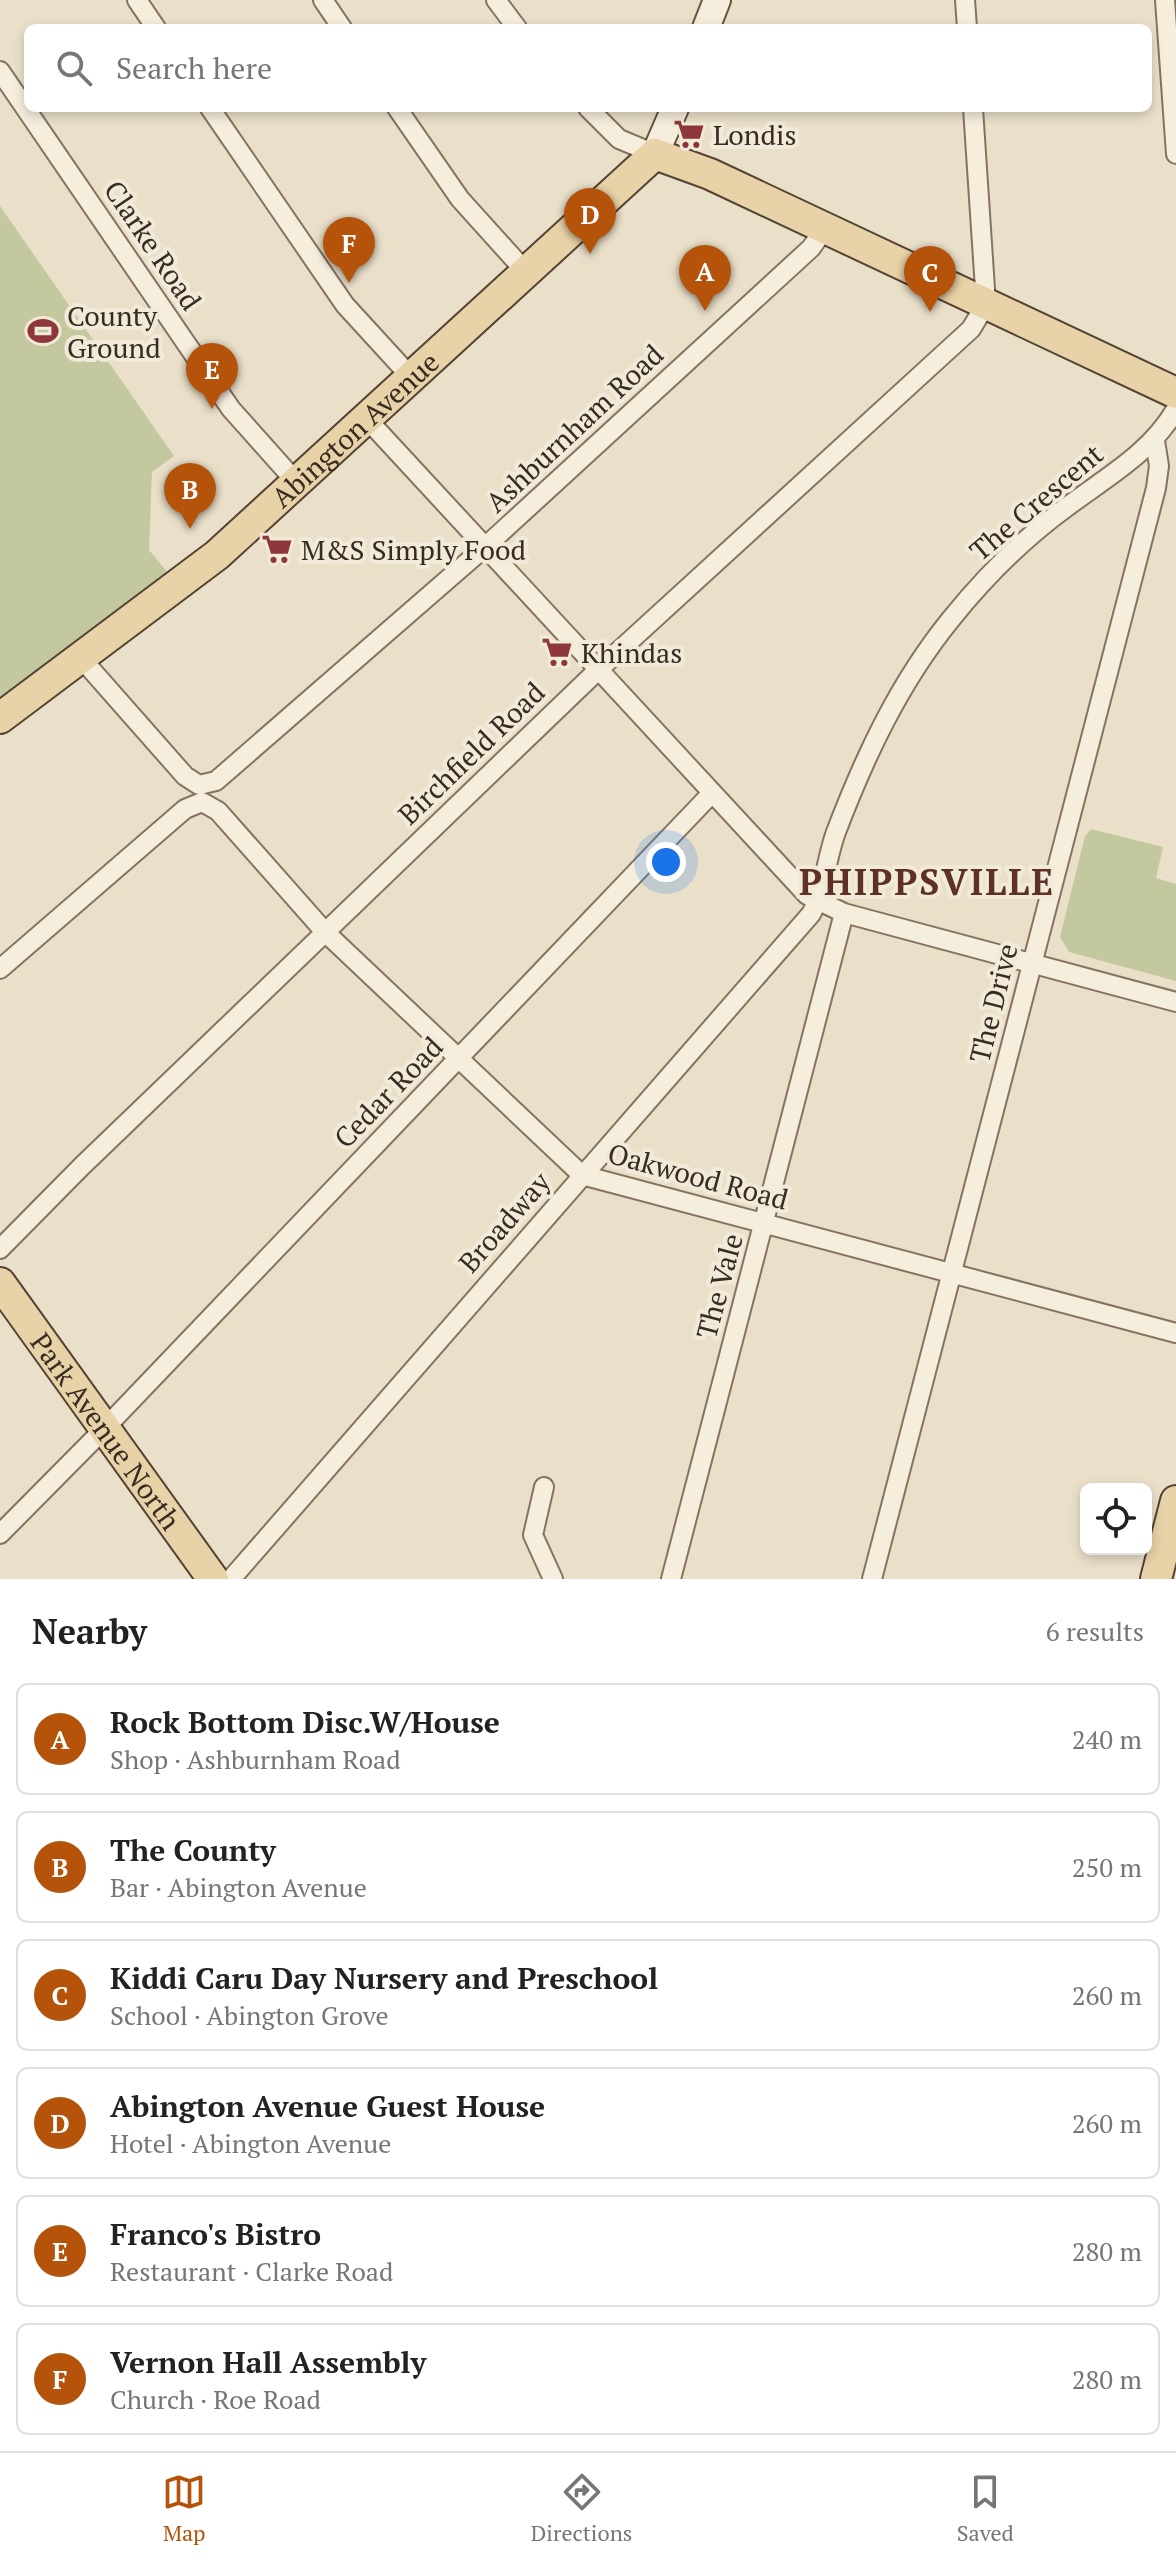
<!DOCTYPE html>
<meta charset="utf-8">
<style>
:root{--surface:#fff;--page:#f2f2f2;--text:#222;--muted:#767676;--line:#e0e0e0;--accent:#b45309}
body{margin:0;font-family:"PT Serif",serif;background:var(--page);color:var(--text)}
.controls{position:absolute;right:24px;bottom:24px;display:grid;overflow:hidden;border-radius:12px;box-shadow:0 4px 12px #0003}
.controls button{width:72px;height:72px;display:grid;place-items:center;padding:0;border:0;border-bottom:2px solid var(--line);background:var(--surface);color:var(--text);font:40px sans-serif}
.you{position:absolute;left:666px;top:862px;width:28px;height:28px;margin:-20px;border:6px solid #fff;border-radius:50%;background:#1a73e8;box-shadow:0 0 0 12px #1a73e833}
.badge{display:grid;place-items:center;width:52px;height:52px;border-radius:50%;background:var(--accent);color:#fff;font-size:26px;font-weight:700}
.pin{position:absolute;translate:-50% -66px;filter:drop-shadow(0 2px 4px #0008)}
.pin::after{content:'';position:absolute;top:42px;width:28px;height:24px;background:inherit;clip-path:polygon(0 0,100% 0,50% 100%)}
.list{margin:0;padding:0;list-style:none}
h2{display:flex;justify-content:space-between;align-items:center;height:104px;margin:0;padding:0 32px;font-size:34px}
h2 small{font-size:26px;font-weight:400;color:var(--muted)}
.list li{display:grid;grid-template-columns:52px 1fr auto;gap:24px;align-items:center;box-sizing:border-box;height:112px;margin:0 16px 16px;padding:0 16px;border:2px solid var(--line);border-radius:12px}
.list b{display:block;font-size:30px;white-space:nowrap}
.list p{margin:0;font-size:26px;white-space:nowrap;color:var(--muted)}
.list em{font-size:26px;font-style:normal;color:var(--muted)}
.icon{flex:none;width:44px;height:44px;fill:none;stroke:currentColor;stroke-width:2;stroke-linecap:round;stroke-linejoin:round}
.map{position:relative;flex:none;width:1176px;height:1579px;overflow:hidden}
.search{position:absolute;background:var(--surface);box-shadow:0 4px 12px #0003;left:24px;right:24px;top:24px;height:88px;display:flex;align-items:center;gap:20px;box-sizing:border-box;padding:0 28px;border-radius:12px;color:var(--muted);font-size:30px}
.sheet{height:872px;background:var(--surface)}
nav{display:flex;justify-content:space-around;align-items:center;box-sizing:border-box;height:112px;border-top:2px solid var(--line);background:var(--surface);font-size:22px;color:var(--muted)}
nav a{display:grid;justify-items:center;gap:4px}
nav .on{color:var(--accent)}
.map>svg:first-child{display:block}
.green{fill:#c4c89f}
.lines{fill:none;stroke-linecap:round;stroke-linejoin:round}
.street-casing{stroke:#857360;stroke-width:22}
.secondary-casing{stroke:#675443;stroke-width:30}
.primary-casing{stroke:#544234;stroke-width:34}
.street{stroke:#f6eedd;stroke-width:18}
.secondary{stroke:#f6eedd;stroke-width:26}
.primary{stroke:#e8d2a7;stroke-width:30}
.labels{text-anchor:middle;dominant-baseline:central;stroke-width:8;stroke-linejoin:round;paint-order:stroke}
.poi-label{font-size:28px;fill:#372c22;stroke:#f2ead9;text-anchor:start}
.street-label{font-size:28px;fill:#372c22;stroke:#f2ead9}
.district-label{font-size:36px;font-weight:bold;letter-spacing:2px;fill:#5f3026;stroke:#f2ead9}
</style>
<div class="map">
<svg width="1176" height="1579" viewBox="0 0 1176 1579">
<rect width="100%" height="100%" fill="#eae0ca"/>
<path class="green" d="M0,206L174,456L152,472L149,550L169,574L0,697Z
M1091,829L1163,847L1156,878L1176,884V981L1069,952L1060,937L1085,836Z"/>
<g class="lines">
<g class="street-casing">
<path id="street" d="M137,0L156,28
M323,0L342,28
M496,0L517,28
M965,0L967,28
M1165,0L1176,154
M0,71L231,409L297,483
M210,108L345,305L410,376
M397,108L460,199L525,271
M588,108L619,139L655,154
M366,418L807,895L844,913L1176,1002
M81,658L185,776L199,785L216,781L485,547L811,248L825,228
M0,969L185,809L202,802L218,811L325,932L582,1175L1176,1333
M0,1249L82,1166L598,670L971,329L986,304L973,108
M544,1487L533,1535L553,1579
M0,1534L105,1428L712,793
M231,1579L811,914C825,889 826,859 836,832C865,756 899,683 951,619C984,578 1022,540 1064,509C1105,478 1150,454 1176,409
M671,1579L844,913
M872,1579L1156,488L1159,466L1155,441"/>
</g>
<g class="secondary-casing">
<path id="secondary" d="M706,28L717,0
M655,154L675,108"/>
</g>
<g class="primary-casing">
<g id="primary">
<path id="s1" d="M0,718L217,555L655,154L710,174L1176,393"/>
<path id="s2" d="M0,1283L213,1579"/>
<path d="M1156,1579L1176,1501"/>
</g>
</g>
<use href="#street" class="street"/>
<use href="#secondary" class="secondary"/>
<use href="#primary" class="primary"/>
</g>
<defs>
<g id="supermarket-bare" transform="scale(2.4)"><path d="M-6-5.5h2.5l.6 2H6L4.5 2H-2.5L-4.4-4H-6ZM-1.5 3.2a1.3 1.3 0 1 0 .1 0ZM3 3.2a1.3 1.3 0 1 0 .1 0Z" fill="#8e373a" stroke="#f2ead9" stroke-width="2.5" paint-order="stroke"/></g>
<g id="stadium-bare" transform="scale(2.4)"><path d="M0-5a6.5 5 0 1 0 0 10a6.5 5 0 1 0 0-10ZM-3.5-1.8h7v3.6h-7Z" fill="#8e373a" stroke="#f2ead9" stroke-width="2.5" paint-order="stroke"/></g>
</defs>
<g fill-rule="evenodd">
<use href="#supermarket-bare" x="689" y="134"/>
<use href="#stadium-bare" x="43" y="331"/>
<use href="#supermarket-bare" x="277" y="549"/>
<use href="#supermarket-bare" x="557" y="652"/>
</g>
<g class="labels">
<g class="poi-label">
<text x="713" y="134">Londis</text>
<text x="67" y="315">County<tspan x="67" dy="32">Ground</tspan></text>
<text x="301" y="549">M&amp;S Simply Food</text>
<text x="581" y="652">Khindas</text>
</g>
<g class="street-label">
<text transform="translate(153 245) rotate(56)">Clarke Road</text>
<text transform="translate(574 428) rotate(-43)">Ashburnham Road</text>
<text stroke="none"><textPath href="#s1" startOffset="458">Abington Avenue</textPath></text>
<text transform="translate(1036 502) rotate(-40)">The Crescent</text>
<text transform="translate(471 753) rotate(-44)">Birchfield Road</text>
<text transform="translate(993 1003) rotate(-76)">The Drive</text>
<text transform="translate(388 1092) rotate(-46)">Cedar Road</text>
<text transform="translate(698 1176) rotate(15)">Oakwood Road</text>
<text transform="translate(504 1222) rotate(-49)">Broadway</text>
<text transform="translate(719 1286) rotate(-75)">The Vale</text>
<text stroke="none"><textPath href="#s2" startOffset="182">Park Avenue North</textPath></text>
</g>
<g class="district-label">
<text x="927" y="881">PHIPPSVILLE</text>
</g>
</g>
</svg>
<div class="controls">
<button><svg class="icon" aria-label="locate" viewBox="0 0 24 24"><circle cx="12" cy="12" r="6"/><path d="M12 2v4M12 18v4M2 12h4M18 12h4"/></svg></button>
</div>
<div class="you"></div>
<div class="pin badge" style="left:705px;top:311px">A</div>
<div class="pin badge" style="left:190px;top:529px">B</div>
<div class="pin badge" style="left:930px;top:312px">C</div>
<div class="pin badge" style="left:590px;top:254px">D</div>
<div class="pin badge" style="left:212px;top:409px">E</div>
<div class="pin badge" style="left:349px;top:283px">F</div>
<div class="search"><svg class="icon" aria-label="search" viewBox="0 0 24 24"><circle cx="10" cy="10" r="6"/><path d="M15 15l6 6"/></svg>Search here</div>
</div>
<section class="sheet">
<h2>Nearby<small>6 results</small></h2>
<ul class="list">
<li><span class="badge">A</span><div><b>Rock Bottom Disc.W/House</b><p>Shop · Ashburnham Road</p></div><em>240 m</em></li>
<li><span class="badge">B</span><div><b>The County</b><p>Bar · Abington Avenue</p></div><em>250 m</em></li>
<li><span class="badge">C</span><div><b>Kiddi Caru Day Nursery and Preschool</b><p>School · Abington Grove</p></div><em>260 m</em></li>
<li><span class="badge">D</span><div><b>Abington Avenue Guest House</b><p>Hotel · Abington Avenue</p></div><em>260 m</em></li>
<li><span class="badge">E</span><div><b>Franco's Bistro</b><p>Restaurant · Clarke Road</p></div><em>280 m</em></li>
<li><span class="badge">F</span><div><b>Vernon Hall Assembly</b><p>Church · Roe Road</p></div><em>280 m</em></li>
</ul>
</section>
<nav>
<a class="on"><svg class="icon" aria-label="map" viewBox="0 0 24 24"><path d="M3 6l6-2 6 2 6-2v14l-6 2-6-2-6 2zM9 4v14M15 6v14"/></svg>Map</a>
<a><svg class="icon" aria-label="directions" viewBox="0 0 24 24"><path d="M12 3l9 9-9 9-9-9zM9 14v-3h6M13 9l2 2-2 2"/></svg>Directions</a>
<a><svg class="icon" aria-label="saved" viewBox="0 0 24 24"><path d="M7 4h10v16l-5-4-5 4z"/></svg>Saved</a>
</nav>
